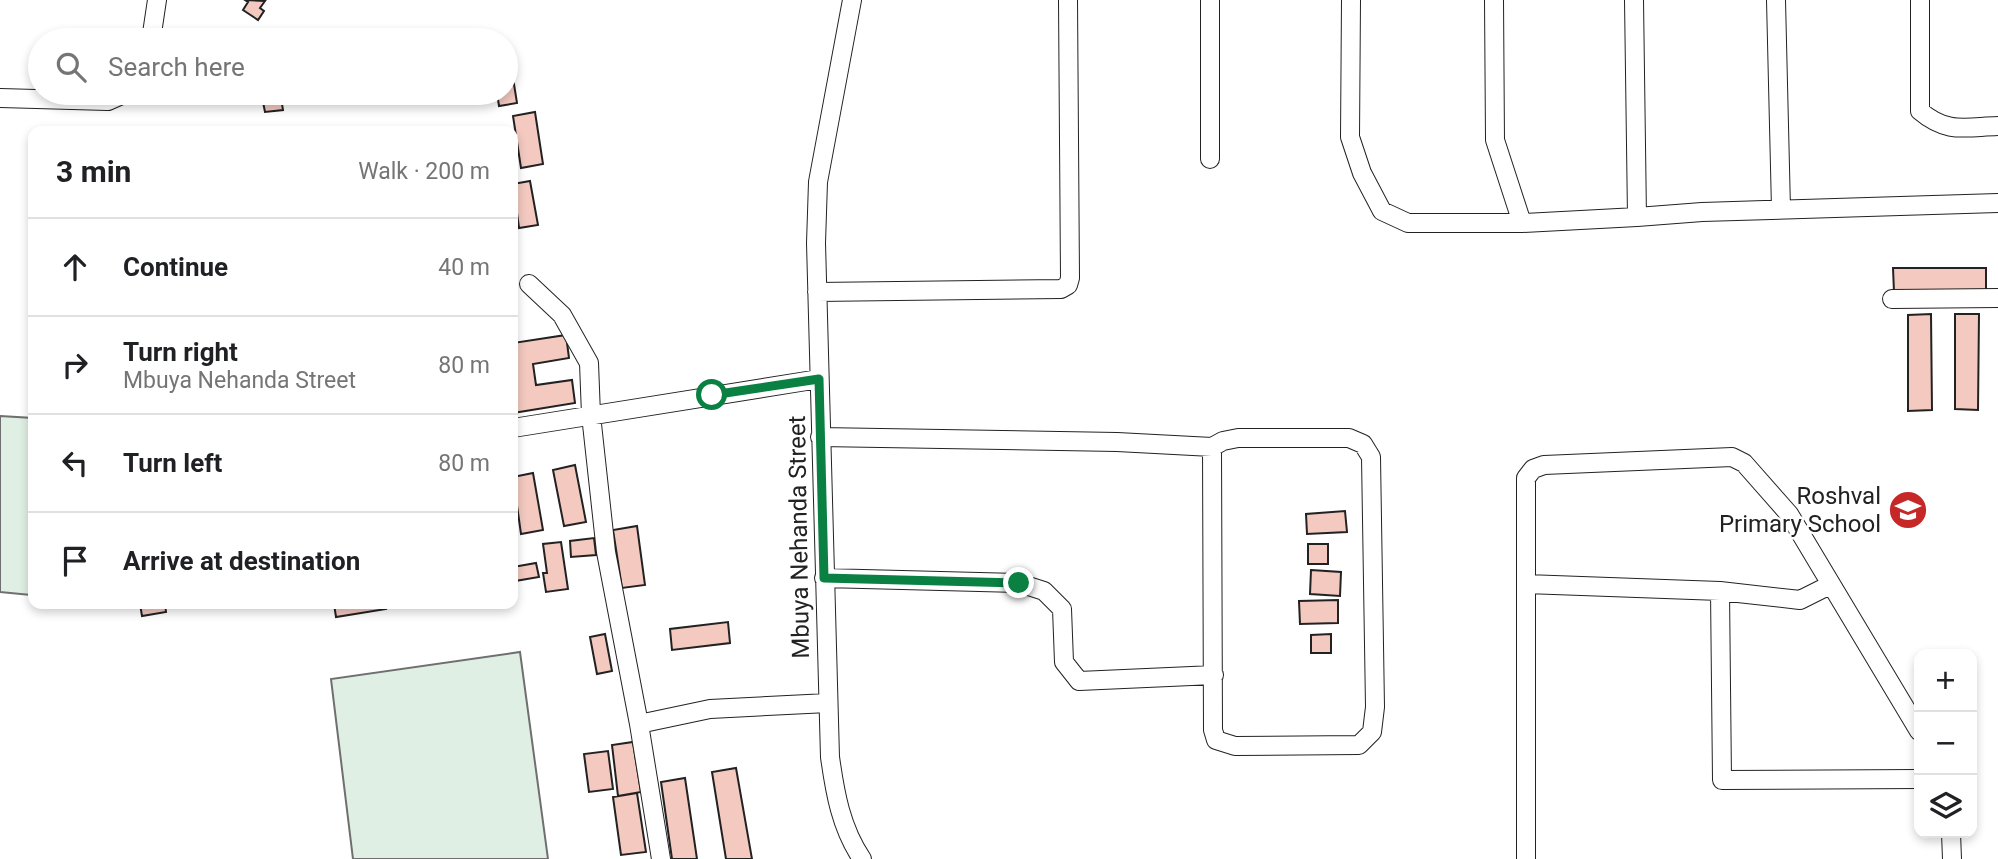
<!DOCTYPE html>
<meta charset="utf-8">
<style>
:root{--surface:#fff;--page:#f6f6f6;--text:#202124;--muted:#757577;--line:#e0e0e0}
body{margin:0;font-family:Roboto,sans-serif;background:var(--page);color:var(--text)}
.controls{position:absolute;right:21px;bottom:21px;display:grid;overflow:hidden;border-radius:14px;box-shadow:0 4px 10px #0003}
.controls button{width:63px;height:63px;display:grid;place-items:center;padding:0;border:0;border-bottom:2px solid var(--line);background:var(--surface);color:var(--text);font:35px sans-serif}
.stop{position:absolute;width:21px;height:21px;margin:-16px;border:5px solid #0b8043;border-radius:50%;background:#fff}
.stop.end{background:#0b8043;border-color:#fff;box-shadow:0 2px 7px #0008}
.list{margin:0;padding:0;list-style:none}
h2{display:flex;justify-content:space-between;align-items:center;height:91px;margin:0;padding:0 28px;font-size:30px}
h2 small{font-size:23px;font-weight:400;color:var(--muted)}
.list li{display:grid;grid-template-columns:46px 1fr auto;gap:21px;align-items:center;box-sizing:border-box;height:98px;padding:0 28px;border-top:2px solid var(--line)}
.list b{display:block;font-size:26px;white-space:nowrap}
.list p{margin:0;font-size:23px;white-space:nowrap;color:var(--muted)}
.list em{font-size:23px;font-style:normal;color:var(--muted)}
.icon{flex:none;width:38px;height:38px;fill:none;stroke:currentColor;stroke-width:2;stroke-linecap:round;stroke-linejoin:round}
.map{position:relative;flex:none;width:1998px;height:859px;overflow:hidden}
.search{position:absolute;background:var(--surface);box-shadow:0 4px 10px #0003;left:28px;top:28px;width:490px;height:77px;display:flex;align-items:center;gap:18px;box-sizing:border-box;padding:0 24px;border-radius:38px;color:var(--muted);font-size:26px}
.panel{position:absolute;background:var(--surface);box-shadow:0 4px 10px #0003;left:28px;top:126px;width:490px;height:483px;border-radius:14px}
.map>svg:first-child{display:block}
.green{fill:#e0efe3;stroke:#6f6f6f;stroke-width:2}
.building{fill:#f3c9c0;stroke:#222;stroke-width:2}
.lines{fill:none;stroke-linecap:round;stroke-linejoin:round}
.minor-casing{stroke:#222;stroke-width:20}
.minor{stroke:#fff;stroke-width:18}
.route{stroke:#0b8043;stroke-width:9}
.labels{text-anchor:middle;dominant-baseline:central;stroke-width:5;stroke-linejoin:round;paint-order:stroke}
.poi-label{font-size:24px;fill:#222;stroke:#fff;text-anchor:end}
.street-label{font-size:24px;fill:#222;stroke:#fff}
</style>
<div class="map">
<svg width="1998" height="859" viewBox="0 0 1998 859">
<rect width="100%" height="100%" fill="#fff"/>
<path class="green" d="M0,416L33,418V594L31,595L0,592Z
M520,652L548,859H353L331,679Z"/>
<path class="building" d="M245,0L265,1L260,8L264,11L258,20L243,10L248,2Z
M509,53L517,103L499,106L497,93H506V54Z
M257,93H276L277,99L281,98L283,110L265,112L263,102L258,103Z
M535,112L543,164L521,168L513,116Z
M530,181L538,225L519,228L513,184Z
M1893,268H1986V292H1894Z
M1931,314L1932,410L1908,411V315Z
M1955,314H1979L1978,410L1955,409Z
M566,335L569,358L533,364L536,385L572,380L575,403L513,413V343Z
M575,465L586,522L564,526L553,470Z
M533,473L543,530L521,534L513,477Z
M1345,511L1347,532L1307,534L1306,514Z
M637,526L645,585L622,588L613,530Z
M594,538L596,555L571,557L570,541Z
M561,542L568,589L546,592L543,573H547L543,544Z
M1308,544H1328V564H1308Z
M536,563L539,577L515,581L513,567Z
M1311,570L1341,572L1340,596L1310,594Z
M1338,600V623L1300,624L1299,601Z
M140,604H165L166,612L142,616Z
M334,604H385L386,609L336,617Z
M728,622L730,643L672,650L670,629Z
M605,634L612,671L597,674L590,637Z
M1331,634V653H1311V635Z
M633,742L641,792L618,796L612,745Z
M608,751L613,789L589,792L584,754Z
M736,768L752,859H726L712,772Z
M685,778L697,859H672L661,782Z
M637,793L646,852L621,855L613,797Z"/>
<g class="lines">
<g class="minor-casing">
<path id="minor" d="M852,0L818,182L816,243L830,757C835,793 841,828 862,859
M1351,0L1350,137L1362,173L1382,211L1408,223H1522
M1494,0L1495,140L1522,223L1637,217
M1634,0L1637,217L1702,212L1998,203
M1776,0L1781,209
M1920,0V111C1947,134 1965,127 1998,126
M151,40L157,0
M0,98L108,101L126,93
M1210,159V0
M529,284L562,315L589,363L591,415L606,552L639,724L661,859
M817,292L1061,289L1068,285L1070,278L1068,0
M1892,299L1998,298
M513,428L819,379
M820,437L1117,442L1212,447
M1238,438H1349L1363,444L1371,457L1375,707L1372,732L1359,745L1235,746L1216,740L1213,730L1212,447L1223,441Z
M824,578L1019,583L1044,591L1062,609L1064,662L1079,681L1214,675
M1526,584L1720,591L1800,600L1830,585
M1720,591L1722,780L1919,779
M639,724L710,709L828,703
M1951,833L1952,859
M1526,859V478L1533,469L1544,465L1732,457L1744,463L1789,514L1919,731"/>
</g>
<use href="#minor" class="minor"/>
</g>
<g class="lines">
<path class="route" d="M712,395L819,379L824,578L1019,583"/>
</g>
<defs>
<g id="school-disc" transform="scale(2.0125)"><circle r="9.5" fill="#c62828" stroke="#fff"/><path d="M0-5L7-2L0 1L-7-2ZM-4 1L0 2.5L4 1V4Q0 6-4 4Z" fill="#fff"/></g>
</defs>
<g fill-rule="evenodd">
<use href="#school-disc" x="1908" y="510"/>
</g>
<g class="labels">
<g class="poi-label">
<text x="1881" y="496">Roshval<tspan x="1881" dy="28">Primary School</tspan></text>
</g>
<g class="street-label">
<text transform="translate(799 537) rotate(-91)">Mbuya Nehanda Street</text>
</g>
</g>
</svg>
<div class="controls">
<button>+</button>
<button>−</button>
<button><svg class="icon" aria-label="layers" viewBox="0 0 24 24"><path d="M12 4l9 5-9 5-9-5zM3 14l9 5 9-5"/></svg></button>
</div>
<div class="stop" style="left:712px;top:395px"></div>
<div class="stop end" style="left:1019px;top:583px"></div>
<div class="search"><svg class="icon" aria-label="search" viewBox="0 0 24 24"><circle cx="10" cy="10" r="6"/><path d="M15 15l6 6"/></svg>Search here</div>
<section class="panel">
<h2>3 min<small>Walk · 200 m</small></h2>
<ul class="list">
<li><svg class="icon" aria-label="ahead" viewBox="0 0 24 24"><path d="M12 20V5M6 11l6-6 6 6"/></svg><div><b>Continue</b></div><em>40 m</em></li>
<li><svg class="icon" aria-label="right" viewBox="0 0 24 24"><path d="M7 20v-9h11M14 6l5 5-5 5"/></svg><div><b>Turn right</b><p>Mbuya Nehanda Street</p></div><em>80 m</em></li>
<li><svg class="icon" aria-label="left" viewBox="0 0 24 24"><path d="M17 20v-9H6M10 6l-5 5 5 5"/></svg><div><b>Turn left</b></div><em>80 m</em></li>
<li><svg class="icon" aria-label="arrive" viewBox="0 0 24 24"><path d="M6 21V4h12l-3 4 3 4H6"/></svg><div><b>Arrive at destination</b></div></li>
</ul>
</section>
</div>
